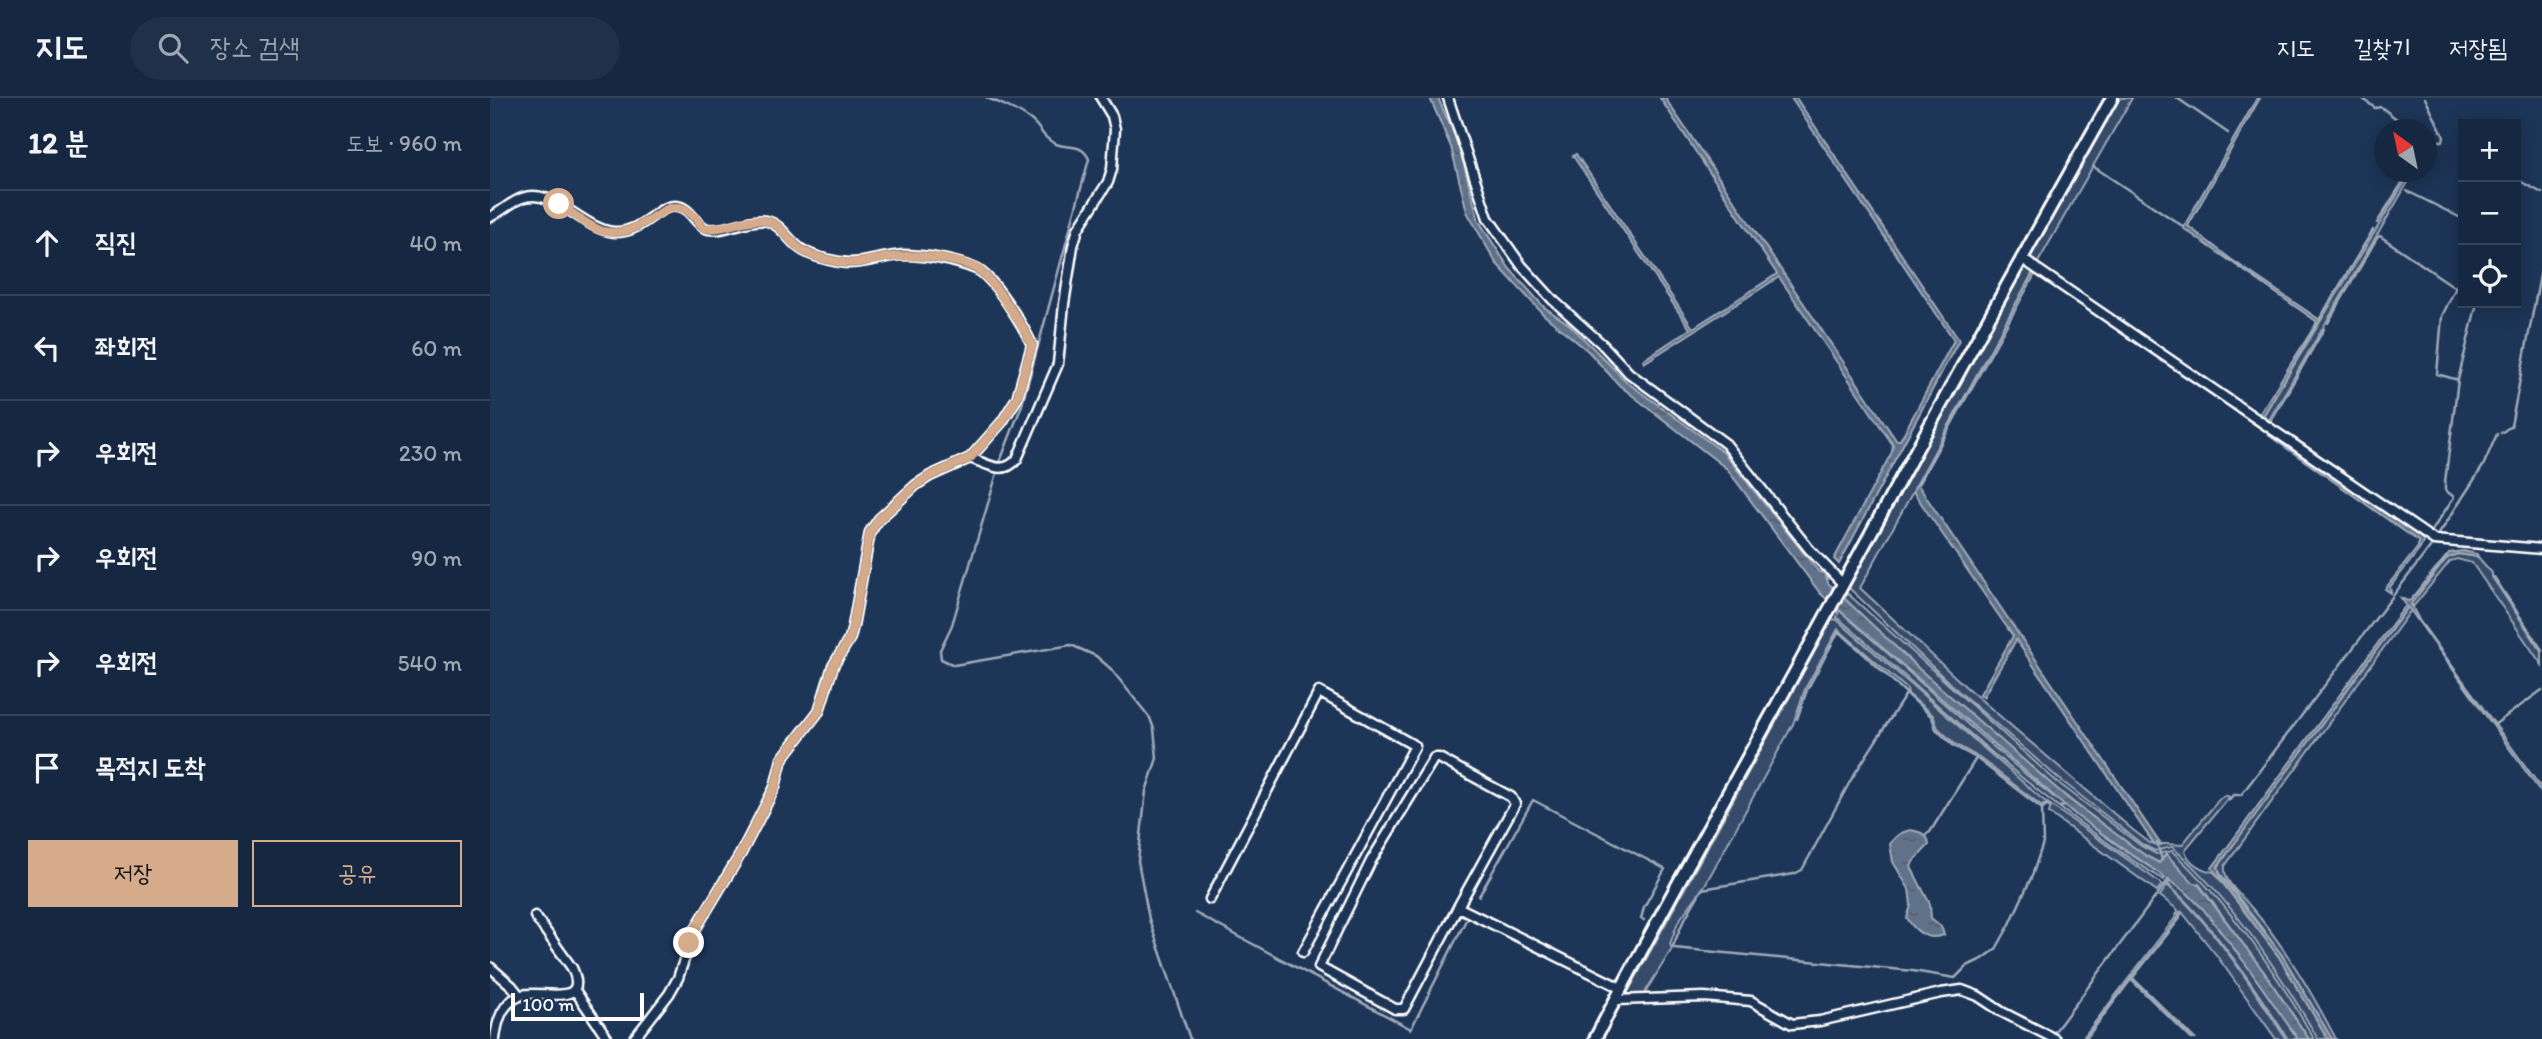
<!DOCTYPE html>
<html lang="ko">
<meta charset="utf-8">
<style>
:root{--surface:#162841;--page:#1f3048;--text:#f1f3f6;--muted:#9ea6b1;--line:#35445a;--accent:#d6ab8b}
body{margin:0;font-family:Itim,"Poor Story",sans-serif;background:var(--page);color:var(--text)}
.controls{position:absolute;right:21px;top:21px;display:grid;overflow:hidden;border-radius:0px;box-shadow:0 4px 18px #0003}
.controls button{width:63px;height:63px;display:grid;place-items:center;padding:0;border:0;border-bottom:2px solid var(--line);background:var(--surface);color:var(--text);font:35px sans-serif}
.compass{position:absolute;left:1884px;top:21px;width:63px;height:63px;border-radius:50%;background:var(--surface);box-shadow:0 4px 18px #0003;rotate:327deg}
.scale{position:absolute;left:21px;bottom:18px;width:133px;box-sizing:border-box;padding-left:7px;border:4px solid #fff;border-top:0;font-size:19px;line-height:24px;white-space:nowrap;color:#fff;-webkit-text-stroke:5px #1d3557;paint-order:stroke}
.stop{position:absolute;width:21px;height:21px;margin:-16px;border:5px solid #d6ab8b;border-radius:50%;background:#fff}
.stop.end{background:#d6ab8b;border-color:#fff;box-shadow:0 2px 7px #0008}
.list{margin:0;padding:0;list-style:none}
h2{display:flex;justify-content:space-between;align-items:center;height:91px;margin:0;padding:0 28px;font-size:30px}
h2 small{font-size:23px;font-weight:400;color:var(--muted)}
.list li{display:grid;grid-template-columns:46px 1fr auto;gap:21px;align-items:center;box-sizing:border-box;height:105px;padding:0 28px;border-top:2px solid var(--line)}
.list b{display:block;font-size:26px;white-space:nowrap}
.list em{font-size:23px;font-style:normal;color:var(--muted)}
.actions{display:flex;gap:14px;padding:21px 28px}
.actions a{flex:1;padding:16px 0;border:2px solid var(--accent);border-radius:0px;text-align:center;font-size:24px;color:var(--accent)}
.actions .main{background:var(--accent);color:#111}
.icon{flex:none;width:38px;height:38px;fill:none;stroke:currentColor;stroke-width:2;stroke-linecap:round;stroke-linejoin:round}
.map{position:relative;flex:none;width:2052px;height:941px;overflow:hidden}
header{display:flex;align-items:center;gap:42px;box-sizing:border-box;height:98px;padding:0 35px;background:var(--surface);border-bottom:2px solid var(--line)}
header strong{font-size:33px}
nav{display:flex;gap:38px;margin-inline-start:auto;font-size:24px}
.search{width:490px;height:63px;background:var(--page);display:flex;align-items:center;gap:18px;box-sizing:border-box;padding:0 24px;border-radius:38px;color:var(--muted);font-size:26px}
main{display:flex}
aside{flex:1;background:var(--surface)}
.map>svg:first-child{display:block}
.green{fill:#364b69;stroke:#9aa5b4;stroke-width:2}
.water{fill:url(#water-ripples);stroke:#a0aab8;stroke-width:2}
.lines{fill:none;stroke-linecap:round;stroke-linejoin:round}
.stream{stroke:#a0aab8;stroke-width:2.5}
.street-casing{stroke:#fff;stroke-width:13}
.secondary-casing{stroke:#fff;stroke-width:16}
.street{stroke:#1d3557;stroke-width:8}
.secondary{stroke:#1d3557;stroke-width:10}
.route{stroke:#d6ab8b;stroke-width:9}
</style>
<header>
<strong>지도</strong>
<div class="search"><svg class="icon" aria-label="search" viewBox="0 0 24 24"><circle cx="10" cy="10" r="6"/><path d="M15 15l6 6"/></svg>장소 검색</div>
<nav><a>지도</a><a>길찾기</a><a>저장됨</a></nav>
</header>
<main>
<aside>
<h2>12 분<small>도보 · 960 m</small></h2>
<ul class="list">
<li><svg class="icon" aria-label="ahead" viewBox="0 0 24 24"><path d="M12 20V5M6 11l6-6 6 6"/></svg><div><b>직진</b></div><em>40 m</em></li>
<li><svg class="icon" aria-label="left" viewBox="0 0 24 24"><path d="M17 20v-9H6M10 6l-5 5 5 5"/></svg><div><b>좌회전</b></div><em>60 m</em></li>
<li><svg class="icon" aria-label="right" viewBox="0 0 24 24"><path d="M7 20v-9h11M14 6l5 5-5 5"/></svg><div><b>우회전</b></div><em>230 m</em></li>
<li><svg class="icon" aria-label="right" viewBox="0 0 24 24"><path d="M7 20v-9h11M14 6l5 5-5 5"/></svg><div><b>우회전</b></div><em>90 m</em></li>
<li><svg class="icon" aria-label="right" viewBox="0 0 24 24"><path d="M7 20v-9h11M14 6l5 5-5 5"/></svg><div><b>우회전</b></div><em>540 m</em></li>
<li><svg class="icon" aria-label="arrive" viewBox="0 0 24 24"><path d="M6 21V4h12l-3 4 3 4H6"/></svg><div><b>목적지 도착</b></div></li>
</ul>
<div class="actions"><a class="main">저장</a><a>공유</a></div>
</aside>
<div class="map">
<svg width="2052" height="941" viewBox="0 0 2052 941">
<defs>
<pattern id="water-ripples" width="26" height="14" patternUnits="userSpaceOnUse" patternTransform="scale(1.75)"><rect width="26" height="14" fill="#617289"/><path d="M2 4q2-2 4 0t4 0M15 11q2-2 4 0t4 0" fill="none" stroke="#555d67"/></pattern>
</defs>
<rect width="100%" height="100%" fill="#1d3557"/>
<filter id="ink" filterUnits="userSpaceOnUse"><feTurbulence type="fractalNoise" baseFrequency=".0143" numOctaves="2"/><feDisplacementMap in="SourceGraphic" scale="14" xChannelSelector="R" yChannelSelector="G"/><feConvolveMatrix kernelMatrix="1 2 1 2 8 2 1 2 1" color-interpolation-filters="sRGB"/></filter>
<g filter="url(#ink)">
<path class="green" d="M1629,0H1642L1547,166L1539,160Z
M1921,74H1924L1779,322L1773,318Z
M1538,167L1545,171L1370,490L1476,589L1643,732L1660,745L1692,747L1730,700L1736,697L1739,699L1695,752C1698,765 1712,772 1724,774L1789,859L1838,941H1828C1789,873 1742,802 1682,749L1665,753L1653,747L1568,680L1466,591L1359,490L1534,168Z
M1968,456L1988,459L2002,475V479L2052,554V567L1982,465L1967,461L1960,463L1923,509L1921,505C1932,490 1948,459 1968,456Z
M1357,495L1566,683L1651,748L1666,756L1682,753C1739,806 1786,873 1824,941H1819L1774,874L1709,786L1702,785L1676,756L1669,765L1656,758C1550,684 1448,591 1355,501Z
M1918,509L1921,512L1735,768C1733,784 1751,797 1760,808C1795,848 1822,895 1846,941H1842L1792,857L1727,771L1762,719Z
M1349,512C1454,604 1556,704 1674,778V782C1644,765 1618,745 1590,725C1505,662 1428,588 1347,519Z
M1346,521L1552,701L1672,786L1667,793L1559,715L1561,708L1555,706L1552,708L1488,659L1465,646L1448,630L1443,617L1418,596L1417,591L1348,531L1315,591L1303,626L1215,787L1188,824L1180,846L1182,851L1154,896L1139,899L1137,896L1342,522Z
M1681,782C1726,813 1778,894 1808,941H1798C1763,887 1726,830 1678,786Z
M1677,787C1723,827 1763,890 1796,941H1786L1727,858L1692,814L1689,822L1643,880L1705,941H1701L1641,882L1596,941H1592L1685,820L1688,812L1670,798Z"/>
<path class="water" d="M940,0H948L968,45L989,123L1019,170L1054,209L1080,227L1138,285L1233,354L1329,474L1335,475L1338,485L1429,571L1581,703L1656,758L1669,765L1676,756L1702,784L1708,786L1774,874L1819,941H1808L1755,865L1713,811L1696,794L1587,718L1349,512L1330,495L1237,371L1129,287L1098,253L1054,217L1006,165L977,114L961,49Z
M1170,0H1175L1406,342H1410L1413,337L1464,242L1301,0H1306L1469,242L1349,466L1344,461L1402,354L1403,347L1289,179L1154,265L1153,262L1200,231L1083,58L1086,56L1203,230L1287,176Z
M1767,0H1770L1698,128L1742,162L1830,222L1773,318L1770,315L1826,226V223L1693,130Z
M1545,171L1547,173L1428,387L1671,747L1664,746L1526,542L1493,599L1490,596L1523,538L1424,395V391Z
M1776,329L1934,442L1930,451L1900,489L1901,495L1895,491L1928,449V443L1778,337Z
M1973,453L1987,456L1988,459L1968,456L1957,460L1921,506L1929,522L2052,691V696L1918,509L1728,768L1730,777L1792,857L1842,941H1838L1789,859L1722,770L1916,507L1911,500L1918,503L1921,502L1959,455Z
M1421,732C1431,734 1438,736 1439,747L1423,764L1421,769L1440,806L1441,820L1451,828L1454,837C1438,843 1426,835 1417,820L1421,807L1419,791L1403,764L1400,746C1406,737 1411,734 1421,732Z"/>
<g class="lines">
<path class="stream" d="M497,0C508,4 533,15 542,23C552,31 551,39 566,46C579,51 592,45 599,61L532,307L509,366
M1687,0L1738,35
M1872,0L1885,10L1891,9L1921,32
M1935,0L1954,39L1953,43H1946
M1937,51L1940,46
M1604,69L1694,129
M2026,81L2052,95
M1917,93L1973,121
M1887,125L1919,74
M1829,222L1883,132
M1838,225L1887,140L1890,138L1966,190
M1968,282L1947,276L1952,218L1973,175
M1781,323L1834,231
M2011,335L2021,328L2052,167
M507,375L462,527L450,552L451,561L464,567L581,547L606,558L621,571L660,620L664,631L667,660L656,693L648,763L659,821L700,941
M1941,434L1964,399L1955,392V384L1968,282L1987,205
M1947,439L1993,368L2007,336
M2004,479L2052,552
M1416,596L1362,680L1312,772L1304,776L1212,791L1192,826L1183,848L1184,850L1423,873L1465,880L1477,868L1494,860L1506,851L1520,826L1542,778L1553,745L1552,711L1556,707L1560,708
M1307,621L1317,592L1349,533L1442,619L1446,631L1464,648L1486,660L1551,710
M2004,627L2052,592
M1739,702L1743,697H1751L1944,444
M1570,709L1575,708
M1435,737L1440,734L1485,662
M1667,745L1672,762
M989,798L1043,702L1175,771L1154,809L1151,821L1154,822
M705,815L921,931L977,820
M1641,879L1703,941
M1563,936L1679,781
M1594,941L1687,822L1690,814"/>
<g class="street-casing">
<path id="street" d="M958,0L998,120L1032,168L1063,202L1112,246L1139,275L1236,346L1319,451L1353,486
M0,119C11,114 21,104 32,100C63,88 92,131 124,134C152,136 166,107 186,108C200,109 204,124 215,130C229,137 259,119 277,123C293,127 300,146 314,153C324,159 338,162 349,164C370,168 392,158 413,157C436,157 464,162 486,171C503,178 534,229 542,247L527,300L512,324L480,360L440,378L426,387L389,421L380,434L363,528L360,540L343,568L329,613L292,661L285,689L250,757L203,835L188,880L179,896L144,941
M1531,160L1944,442L2052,451
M480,360C498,366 513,378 527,361L568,266L574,206L583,148L588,131L618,84L622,71L625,31L622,18L611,0
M720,801L829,594L925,648L813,854
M968,809L1025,706L1021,699L949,660H944L881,763L829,869L905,911H914L968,809L1131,890
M0,869L22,888L30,898
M84,891L118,941
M1126,902L1214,899L1261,903L1302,926L1330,923L1451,895L1472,892L1488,898L1512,914L1565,941
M5,941C7,923 12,904 32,897C50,891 101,911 82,870L45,818"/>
</g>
<g class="secondary-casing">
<path id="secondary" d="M1105,941C1180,795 1262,654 1340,510C1433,339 1526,169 1622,0"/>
</g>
<use href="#street" class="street"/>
<use href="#secondary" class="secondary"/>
</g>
</g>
<g class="lines" filter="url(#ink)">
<path class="route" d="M69,106C83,115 97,128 112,133C150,143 172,100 194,111C202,114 208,123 214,130C235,133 256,118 277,123C293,127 300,146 313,153C323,159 338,162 349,164C370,168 391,158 412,158C431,157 475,162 490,173C505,185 534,229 542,247L527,300L512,324L480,360L440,378L426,387L389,421L380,434L363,528L360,540L343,568L329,613L292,661L285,689L250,757L203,835L199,845"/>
</g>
</svg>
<div class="controls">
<button>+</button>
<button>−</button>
<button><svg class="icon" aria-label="locate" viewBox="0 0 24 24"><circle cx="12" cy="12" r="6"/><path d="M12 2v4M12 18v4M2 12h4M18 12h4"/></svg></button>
</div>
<svg class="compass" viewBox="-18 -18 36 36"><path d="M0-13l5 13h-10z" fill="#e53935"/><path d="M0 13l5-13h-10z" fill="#9ea6b1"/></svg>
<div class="scale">100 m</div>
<div class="stop" style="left:69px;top:106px"></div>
<div class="stop end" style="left:199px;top:845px"></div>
</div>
</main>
